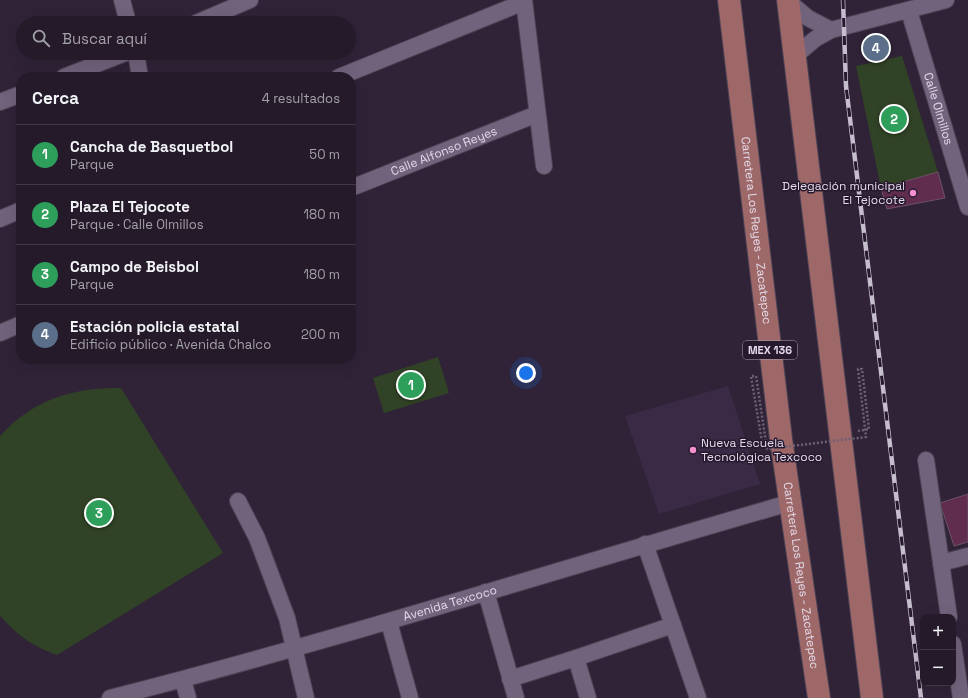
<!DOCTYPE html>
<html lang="es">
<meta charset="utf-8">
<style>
:root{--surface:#241a2a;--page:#302736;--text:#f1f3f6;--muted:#a3a1a8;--line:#413847;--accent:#1a73e8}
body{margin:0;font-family:"Space Grotesk",sans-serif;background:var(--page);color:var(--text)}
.controls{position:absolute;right:12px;bottom:12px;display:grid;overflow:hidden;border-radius:8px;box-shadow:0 4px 16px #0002}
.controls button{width:36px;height:36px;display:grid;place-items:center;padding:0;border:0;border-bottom:1px solid var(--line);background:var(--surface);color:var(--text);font:20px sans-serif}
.you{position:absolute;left:526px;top:373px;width:14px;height:14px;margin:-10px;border:3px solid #fff;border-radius:50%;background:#1a73e8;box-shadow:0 0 0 6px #1a73e833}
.badge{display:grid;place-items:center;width:26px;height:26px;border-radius:50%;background:var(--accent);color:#fff;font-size:13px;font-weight:700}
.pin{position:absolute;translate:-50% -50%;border:2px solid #fff;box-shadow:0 1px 4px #0006}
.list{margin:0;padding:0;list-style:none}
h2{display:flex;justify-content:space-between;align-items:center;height:52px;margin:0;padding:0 16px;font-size:17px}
h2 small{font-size:13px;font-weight:400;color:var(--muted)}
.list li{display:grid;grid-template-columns:26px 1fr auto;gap:12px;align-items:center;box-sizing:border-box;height:60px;padding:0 16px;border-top:1px solid var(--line)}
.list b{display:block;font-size:15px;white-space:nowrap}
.list p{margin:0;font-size:13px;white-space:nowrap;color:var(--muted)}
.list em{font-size:13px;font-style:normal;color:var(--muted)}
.icon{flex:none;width:22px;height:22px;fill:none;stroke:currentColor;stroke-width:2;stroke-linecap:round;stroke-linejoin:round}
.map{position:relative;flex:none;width:968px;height:698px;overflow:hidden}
.search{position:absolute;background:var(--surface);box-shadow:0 4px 16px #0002;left:16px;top:16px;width:340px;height:44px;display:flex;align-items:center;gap:10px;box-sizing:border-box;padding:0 14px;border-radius:22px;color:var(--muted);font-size:15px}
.panel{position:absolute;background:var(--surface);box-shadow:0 4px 16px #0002;left:16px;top:72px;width:340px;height:292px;border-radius:16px}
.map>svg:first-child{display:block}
.built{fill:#3a2a45}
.park{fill:#314326}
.building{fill:#602d4e;stroke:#6d5262}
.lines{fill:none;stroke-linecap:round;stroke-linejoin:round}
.street-casing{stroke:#4d4254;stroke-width:18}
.primary-casing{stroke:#4d4254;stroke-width:24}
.path{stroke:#6d6174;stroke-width:2.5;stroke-dasharray:2 2;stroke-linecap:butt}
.street{stroke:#71637c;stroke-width:16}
.primary{stroke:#9f6868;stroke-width:22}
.rail-casing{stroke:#c6bdcd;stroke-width:4.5}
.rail{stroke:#26192e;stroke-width:3;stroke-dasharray:9;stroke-linecap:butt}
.path-bridge{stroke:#6d6174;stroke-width:2.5;stroke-dasharray:2 2;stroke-linecap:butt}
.poi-dot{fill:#f690cf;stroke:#26192e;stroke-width:1.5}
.labels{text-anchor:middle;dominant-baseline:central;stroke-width:3;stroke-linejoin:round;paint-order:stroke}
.shield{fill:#26192e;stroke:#aaa0b1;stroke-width:1}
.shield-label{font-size:11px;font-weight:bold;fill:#e3dae9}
.street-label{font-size:12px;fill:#e3dae9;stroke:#26192e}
.poi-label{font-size:12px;fill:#e3dae9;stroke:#26192e;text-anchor:end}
</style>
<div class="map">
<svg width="968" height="698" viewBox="0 0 968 698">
<rect width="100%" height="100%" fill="#302338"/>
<path class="built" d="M728,386L760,484L659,514L625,416Z"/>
<path class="park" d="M902,56L938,172L881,188L856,66Z
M438,357L449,393L384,413L373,378Z
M121,388L223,553L57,655C30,645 19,636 0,616V436C32,400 74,387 121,388Z"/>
<path class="building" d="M938,172L945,198L887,209L881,188Z
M968,494V542L954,546L940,503Z"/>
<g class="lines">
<g class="street-casing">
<g id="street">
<path d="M122,0L128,23"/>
<path d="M524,0L544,166"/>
<path d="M788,1L808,18L831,30"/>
<path id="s1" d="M909,11L968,207"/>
<path d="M196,23L250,0"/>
<path d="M136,53L140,77"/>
<path d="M794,57L815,39L831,30L946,0"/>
<path d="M64,77L125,53"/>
<path d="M339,77L524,2"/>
<path d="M0,102L21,94"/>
<path id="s2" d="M351,188L537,114"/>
<path d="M0,219L21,210"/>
<path d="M0,333L21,324"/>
<path d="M926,460L949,617"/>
<path d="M238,501L257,538L287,618L306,698"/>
<path d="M645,544L698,698"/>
<path d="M941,563L968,556"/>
<path d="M486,592L516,698"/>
<path d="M389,622L410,698"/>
<path d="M953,644L961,698"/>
<path d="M576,658L588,698"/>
<path d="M510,679L576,658L673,625"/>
<path d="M183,680L188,698"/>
<path id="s3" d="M110,698C338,640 563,568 789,503"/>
</g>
</g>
<g class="primary-casing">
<g id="primary">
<path id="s4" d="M729,0L781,439L819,698"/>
<path d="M788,0L872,698"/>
</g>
</g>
<path class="path" d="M858,431L869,429"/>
<use href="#street" class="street"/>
<use href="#primary" class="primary"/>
<g class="rail-casing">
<path id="rail" d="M843,0L846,86L921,698"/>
</g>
<use href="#rail" class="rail"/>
<path class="path-bridge" d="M762,442L751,376H756L767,449L866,437L858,369H862L869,429"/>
</g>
<g class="poi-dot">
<circle cx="913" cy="193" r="4"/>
<circle cx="693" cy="450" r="4"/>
</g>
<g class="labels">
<rect class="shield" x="743" y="341" width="54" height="18" rx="3"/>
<g class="shield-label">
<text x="770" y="350">MEX 136</text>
</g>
<g class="street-label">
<text stroke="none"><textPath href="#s1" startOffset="102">Calle Olmillos</textPath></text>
<text stroke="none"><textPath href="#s2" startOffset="100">Calle Alfonso Reyes</textPath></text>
<text stroke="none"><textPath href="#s4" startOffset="232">Carretera Los Reyes - Zacatepec</textPath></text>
<text stroke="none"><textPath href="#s4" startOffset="580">Carretera Los Reyes - Zacatepec</textPath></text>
<text stroke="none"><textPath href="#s3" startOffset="353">Avenida Texcoco</textPath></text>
</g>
<g class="poi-label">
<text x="905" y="186">Delegación municipal<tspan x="905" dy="14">El Tejocote</tspan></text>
<text x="701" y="443" text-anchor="start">Nueva Escuela<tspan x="701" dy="14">Tecnológica Texcoco</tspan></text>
</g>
</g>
</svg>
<div class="controls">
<button>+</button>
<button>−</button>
</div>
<div class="you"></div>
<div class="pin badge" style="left:411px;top:385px;background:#2e9e5b">1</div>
<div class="pin badge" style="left:894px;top:119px;background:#2e9e5b">2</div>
<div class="pin badge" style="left:99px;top:513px;background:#2e9e5b">3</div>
<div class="pin badge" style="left:876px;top:48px;background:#5c6f8a">4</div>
<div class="search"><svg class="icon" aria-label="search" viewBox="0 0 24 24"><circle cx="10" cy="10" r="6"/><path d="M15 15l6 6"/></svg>Buscar aquí</div>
<section class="panel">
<h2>Cerca<small>4 resultados</small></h2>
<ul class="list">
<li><span class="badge" style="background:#2e9e5b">1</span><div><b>Cancha de Basquetbol</b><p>Parque</p></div><em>50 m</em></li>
<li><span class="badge" style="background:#2e9e5b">2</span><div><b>Plaza El Tejocote</b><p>Parque · Calle Olmillos</p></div><em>180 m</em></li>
<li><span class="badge" style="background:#2e9e5b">3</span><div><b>Campo de Beisbol</b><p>Parque</p></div><em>180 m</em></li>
<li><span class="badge" style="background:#5c6f8a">4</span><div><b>Estación policia estatal</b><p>Edificio público · Avenida Chalco</p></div><em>200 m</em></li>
</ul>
</section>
</div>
